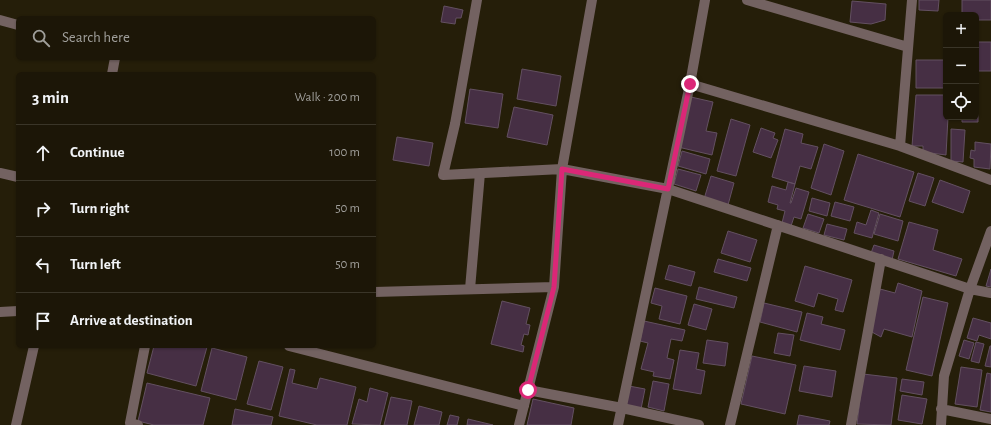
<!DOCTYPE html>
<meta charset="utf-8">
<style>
:root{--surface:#1c1607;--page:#251f11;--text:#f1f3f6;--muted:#a09f9b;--line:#3a3528}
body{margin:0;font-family:"Alegreya Sans",sans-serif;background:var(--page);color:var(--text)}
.controls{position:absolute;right:12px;top:12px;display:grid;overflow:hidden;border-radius:6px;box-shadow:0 1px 3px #0004}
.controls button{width:36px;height:36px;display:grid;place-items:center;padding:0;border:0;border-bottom:1px solid var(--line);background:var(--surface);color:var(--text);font:20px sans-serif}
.stop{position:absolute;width:12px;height:12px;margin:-9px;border:3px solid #db2777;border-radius:50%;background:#fff}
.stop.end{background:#db2777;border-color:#fff;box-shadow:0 1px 4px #0008}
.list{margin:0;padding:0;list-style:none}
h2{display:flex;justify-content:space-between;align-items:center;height:52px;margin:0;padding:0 16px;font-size:17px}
h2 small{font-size:13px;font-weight:400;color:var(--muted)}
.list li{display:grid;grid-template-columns:26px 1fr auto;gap:12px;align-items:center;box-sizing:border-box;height:56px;padding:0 16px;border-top:1px solid var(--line)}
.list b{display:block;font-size:15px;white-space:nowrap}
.list em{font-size:13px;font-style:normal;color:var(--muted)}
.icon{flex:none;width:22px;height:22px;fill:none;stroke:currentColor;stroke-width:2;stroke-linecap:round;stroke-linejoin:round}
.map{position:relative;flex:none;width:991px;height:425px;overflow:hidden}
.search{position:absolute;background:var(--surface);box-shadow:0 1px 3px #0004;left:16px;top:16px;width:360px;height:44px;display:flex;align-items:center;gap:10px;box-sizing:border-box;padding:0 14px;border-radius:6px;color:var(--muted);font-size:15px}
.panel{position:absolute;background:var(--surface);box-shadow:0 1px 3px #0004;left:16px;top:72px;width:360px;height:276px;border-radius:6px}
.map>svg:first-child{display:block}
.building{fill:#462f44;stroke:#635061}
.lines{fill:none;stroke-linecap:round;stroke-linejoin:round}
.minor{stroke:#736261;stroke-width:10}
.route{stroke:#db2777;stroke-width:5}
</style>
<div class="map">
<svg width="991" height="425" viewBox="0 0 991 425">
<rect width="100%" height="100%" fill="#251e09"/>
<path class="building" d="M919,0H939L938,11L919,10Z
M962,0H991V20H976V15H962Z
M852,1L886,4L885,20L871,24L850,22Z
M444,6L463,10L461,18H456L455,24L441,22Z
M976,42H991V71H976Z
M916,60H946V88H916Z
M522,69L561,76L556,106L517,99Z
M470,89L503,94L498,128L465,123Z
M916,95H946V117H948L946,155L923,152V146H912Z
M691,97L713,102L706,131L717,133L712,155L678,147Z
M976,102H978V122H962V117H976Z
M514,107L553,115L547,145L507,137Z
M731,119L750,125L736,176L717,171Z
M761,128L775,133L773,138L778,140L771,158L753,152Z
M785,129L803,134L801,143L818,147L811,169L800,166L795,184L772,177Z
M951,129L965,130L963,162L951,161Z
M397,137L433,143L429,166L393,160Z
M975,142L991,144L990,169L974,167V159L970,158L971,150L975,151Z
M824,144L844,151L831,195L811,188Z
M682,151L710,159L706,174L678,166Z
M858,154L914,172L900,217L844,200Z
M678,169L701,175L696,191L674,184Z
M918,173L934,178L925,206L909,201Z
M711,176L734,183L728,205L704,199Z
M940,180L970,191L963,213L932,202Z
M788,182L795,184L790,203H791L796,188L809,192L801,219L794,217L791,226L782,223L785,211L777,209L778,205L768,202L772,186L786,190Z
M812,198L830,203L827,216L809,211Z
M835,202L854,207L850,221L831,216Z
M871,210L879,213L872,238L854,233L857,222L866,225Z
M808,214L824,219L819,233L803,228Z
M880,214L903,221L898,241L874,234Z
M909,222L938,230L933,250L962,259L956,276L898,259Z
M827,224L847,229L844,240L824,235Z
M728,231L757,240L750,262L721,253Z
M874,245L894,251L892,260L871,253Z
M718,259L751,268L747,281L714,272Z
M669,265L695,272L691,286L665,279Z
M805,266L852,280L843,312L835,310L838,299L818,293L814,307L795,301Z
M991,269V287L986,286Z
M898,283L922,291L912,337L884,329L881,337L870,331L880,289L895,293Z
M699,287L737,297L734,308L696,299Z
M655,288L687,296L680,324L659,319L662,306L651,303Z
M923,297L948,303L932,376L906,370Z
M502,301L530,308L526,324L530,325L528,335L524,334L521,345L524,346L523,352L491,344Z
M764,303L802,312L797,332L760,322Z
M694,304L712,309L706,330L688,325Z
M807,313L823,317L821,324L845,330L840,350L800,340Z
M973,318L991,323V339L979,335L977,341L967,338Z
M644,321L685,330L682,341L671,339L667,358L674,360L670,379L653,376L654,372L641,369L648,343L640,341Z
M778,333L794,335L790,356L774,353Z
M707,340L728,343L725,366L703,363Z
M964,340L974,343L969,359L959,356Z
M976,342L984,344L979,363L971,361Z
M154,346L207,347L196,386L147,373Z
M990,346H991V367L985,366Z
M212,348L247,357L236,400L201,391Z
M680,350L699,353L696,369L705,371L701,394L673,389Z
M752,356L796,365L785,414L741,404Z
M259,361L283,367L271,410L247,404Z
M804,366L836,371L832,397L799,391Z
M961,367L982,370L977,407L955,404Z
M290,369L295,370L292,383L317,389L320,378L356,387L347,425H317L279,416Z
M987,373L991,374V412L980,410Z
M863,374L897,378L891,425L857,424Z
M902,379L924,382L922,395L900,391Z
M653,381L669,384L664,411L648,407Z
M147,383L210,398L203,425H154L138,421Z
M629,386L645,389L641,409L625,406Z
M370,388L388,393L380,425L352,424L359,399L367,402Z
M902,395L927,399L922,424L898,420Z
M391,397L412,401L407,425H384Z
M533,399L574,408L571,425H527Z
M419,406L442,412L439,425H414Z
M235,409L273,417L271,425H232Z
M450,415L459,417L457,425H447Z
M799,415L830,421L829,425H797Z
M468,419L493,425H467Z"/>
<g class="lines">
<path class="minor" d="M477,0L455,124L443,175L562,169L592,0
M747,0L908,47
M912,0L900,146L991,180
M0,20L18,25
M112,74L115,58
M690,84L705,0
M0,173L18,177
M554,287L562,169L668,189L970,289L991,293
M470,289L480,173
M374,292L554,287L519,425
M0,312L18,311
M289,346L524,406
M528,390L622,408L699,425
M941,409L991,419
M16,425L34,346
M138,425L130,423L145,346
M618,425L690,84L900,146
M730,425L778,225
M851,425L881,259
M941,425L944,376L970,289L991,231"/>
</g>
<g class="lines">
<path class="route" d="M528,390L554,287L562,169L668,189L690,84"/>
</g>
</svg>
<div class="controls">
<button>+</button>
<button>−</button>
<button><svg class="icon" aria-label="locate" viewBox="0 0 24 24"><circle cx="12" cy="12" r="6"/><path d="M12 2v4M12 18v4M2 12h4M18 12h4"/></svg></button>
</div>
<div class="stop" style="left:528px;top:390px"></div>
<div class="stop end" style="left:690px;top:84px"></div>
<div class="search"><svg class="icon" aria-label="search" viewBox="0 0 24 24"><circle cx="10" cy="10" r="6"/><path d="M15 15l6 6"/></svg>Search here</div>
<section class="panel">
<h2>3 min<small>Walk · 200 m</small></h2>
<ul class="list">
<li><svg class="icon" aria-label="ahead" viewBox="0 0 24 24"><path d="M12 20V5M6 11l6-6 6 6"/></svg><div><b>Continue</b></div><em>100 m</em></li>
<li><svg class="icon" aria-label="right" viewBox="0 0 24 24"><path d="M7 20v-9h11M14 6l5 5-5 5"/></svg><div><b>Turn right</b></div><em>50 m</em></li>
<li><svg class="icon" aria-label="left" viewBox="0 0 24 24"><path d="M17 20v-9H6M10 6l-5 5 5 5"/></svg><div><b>Turn left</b></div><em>50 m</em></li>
<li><svg class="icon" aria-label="arrive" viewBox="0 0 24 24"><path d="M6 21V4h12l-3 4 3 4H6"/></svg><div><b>Arrive at destination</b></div></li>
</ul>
</section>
</div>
